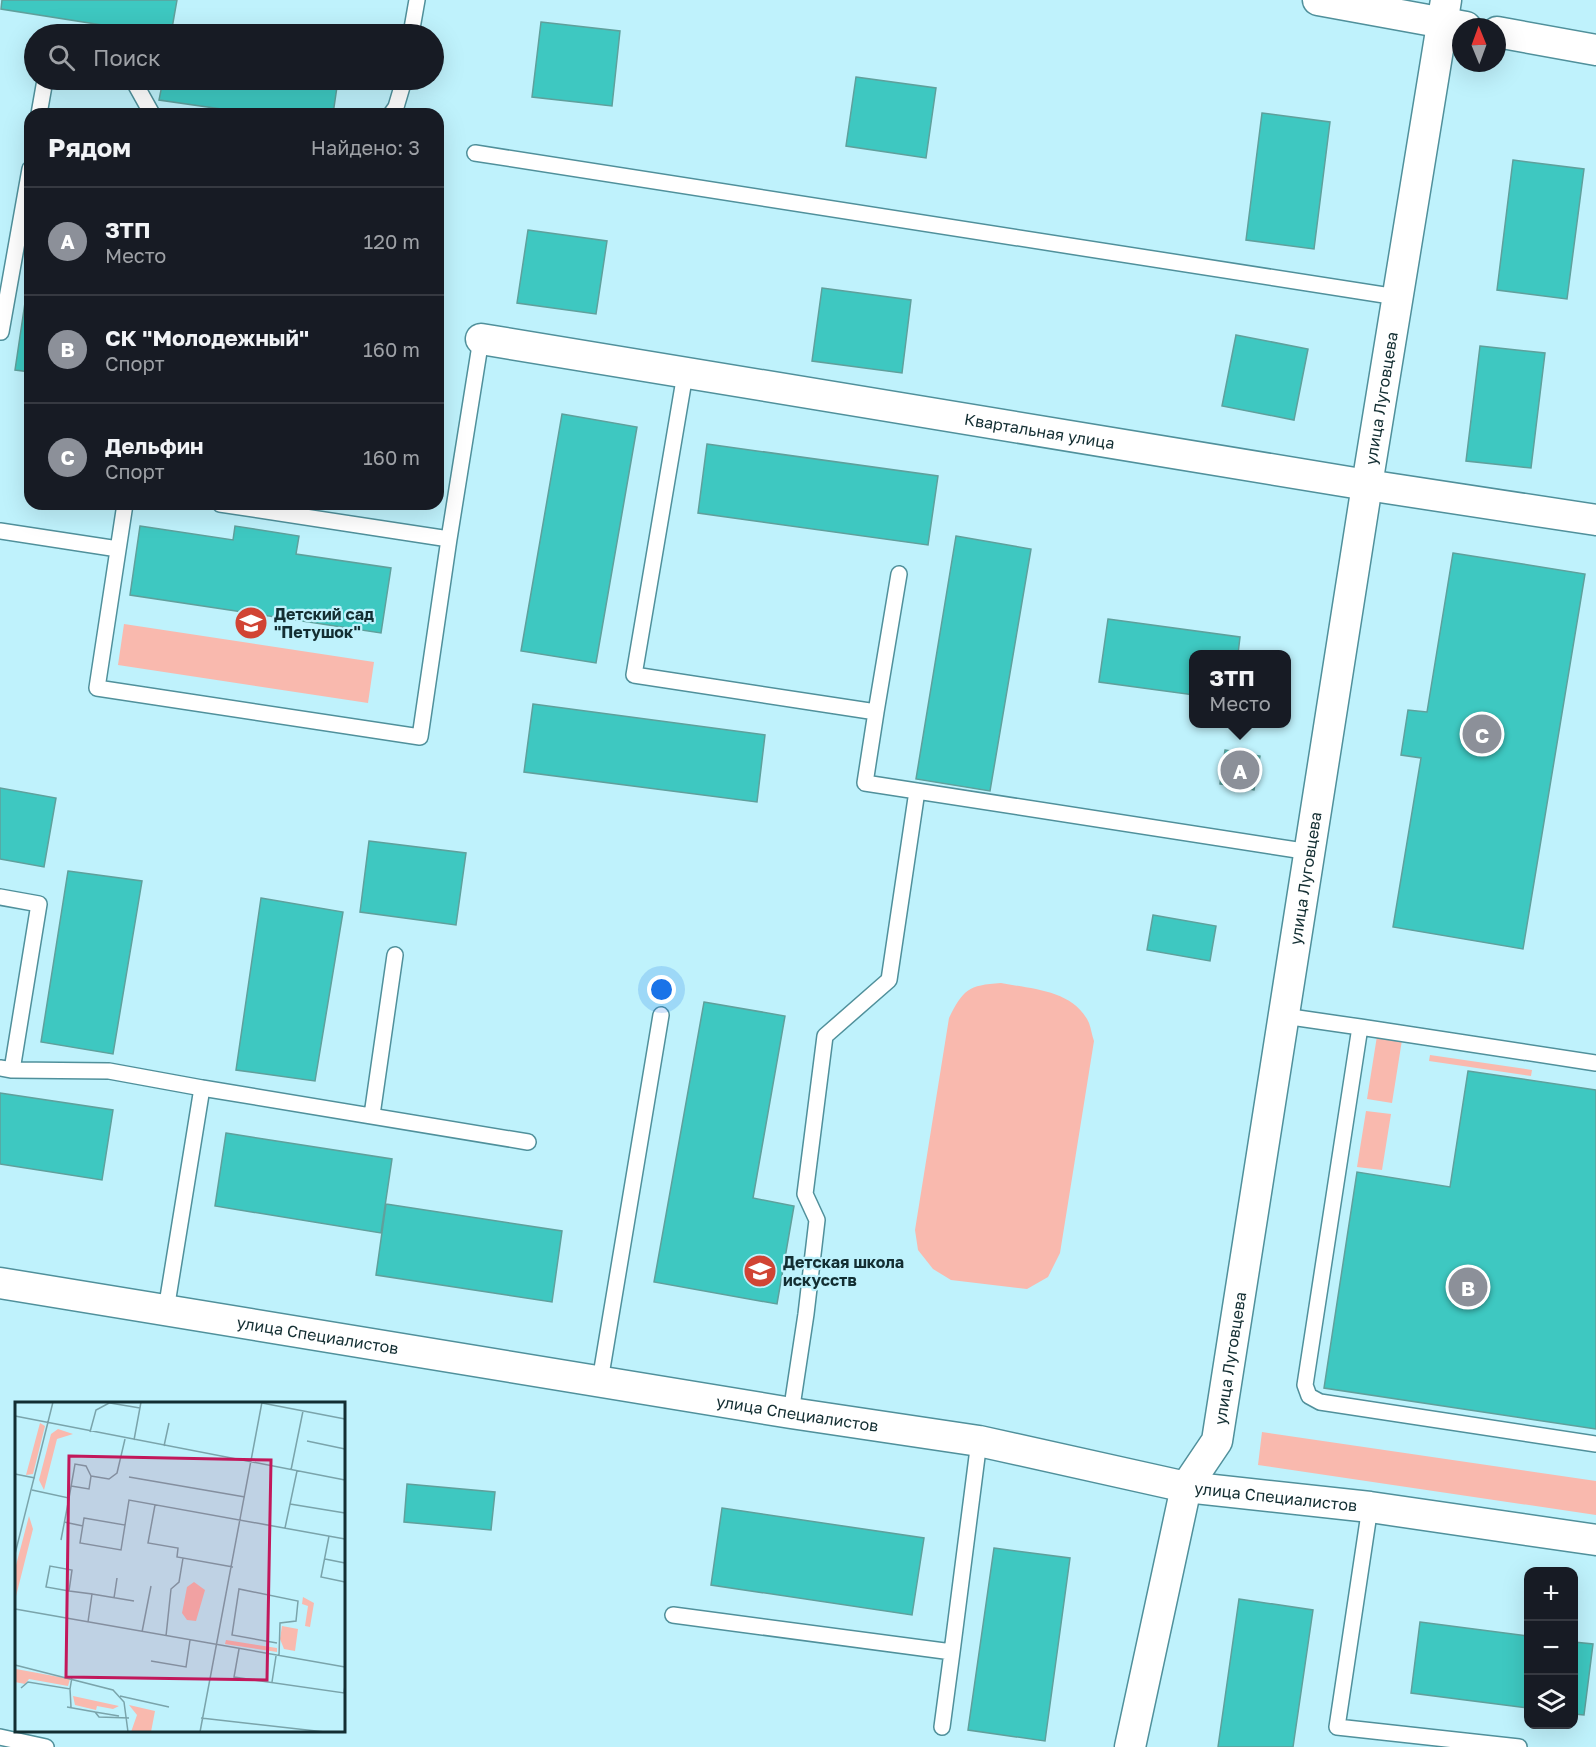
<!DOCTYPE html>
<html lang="ru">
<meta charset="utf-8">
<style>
:root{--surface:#171b24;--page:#242831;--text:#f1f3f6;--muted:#9ea1a6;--line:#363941;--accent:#8c9099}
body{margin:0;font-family:"Golos Text",sans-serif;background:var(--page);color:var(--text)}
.controls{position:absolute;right:18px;bottom:18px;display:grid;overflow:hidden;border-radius:12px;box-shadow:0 6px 24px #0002}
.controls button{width:54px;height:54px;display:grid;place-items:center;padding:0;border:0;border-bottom:2px solid var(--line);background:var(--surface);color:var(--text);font:30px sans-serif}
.compass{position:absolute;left:1452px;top:18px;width:54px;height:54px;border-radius:50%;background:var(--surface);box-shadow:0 6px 24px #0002;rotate:359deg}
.you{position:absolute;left:662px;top:990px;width:21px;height:21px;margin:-15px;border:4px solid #fff;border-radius:50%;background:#1a73e8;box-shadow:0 0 0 9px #1a73e833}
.badge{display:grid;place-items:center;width:39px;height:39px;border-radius:50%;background:var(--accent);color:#fff;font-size:20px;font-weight:700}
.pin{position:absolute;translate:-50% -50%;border:3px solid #fff;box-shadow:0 2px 6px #0006}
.popup{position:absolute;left:1189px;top:650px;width:102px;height:78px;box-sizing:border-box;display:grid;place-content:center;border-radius:12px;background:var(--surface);filter:drop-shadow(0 2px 4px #0005);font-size:20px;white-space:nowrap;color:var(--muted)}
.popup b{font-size:22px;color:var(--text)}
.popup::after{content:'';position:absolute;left:50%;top:100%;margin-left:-12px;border:12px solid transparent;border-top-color:var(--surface)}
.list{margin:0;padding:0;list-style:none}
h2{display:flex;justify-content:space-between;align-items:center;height:78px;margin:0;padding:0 24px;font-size:26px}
h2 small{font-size:20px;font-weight:400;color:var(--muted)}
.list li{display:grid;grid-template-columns:39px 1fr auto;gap:18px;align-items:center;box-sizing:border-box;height:108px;padding:0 24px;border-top:2px solid var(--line)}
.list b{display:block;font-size:22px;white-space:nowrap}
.list p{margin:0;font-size:20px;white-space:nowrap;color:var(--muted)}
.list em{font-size:20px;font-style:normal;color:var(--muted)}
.icon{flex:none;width:33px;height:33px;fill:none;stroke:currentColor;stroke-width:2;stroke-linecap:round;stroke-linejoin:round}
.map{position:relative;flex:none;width:1596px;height:1747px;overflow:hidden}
.search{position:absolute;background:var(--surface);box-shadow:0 6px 24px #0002;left:24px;top:24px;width:420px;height:66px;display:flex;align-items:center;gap:15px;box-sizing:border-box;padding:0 21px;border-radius:33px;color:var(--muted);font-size:22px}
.panel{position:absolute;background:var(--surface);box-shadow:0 6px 24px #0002;left:24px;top:108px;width:420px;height:402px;border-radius:18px}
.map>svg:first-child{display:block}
.green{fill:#f9b9ae}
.building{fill:#3ec8c1;stroke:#5fa09c;stroke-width:1.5}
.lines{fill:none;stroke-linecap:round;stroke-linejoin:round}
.service-casing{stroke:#50909b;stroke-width:18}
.minor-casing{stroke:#50909b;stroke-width:33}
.service{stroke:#fff;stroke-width:15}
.minor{stroke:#fff;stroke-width:30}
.labels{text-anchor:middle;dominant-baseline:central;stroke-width:4.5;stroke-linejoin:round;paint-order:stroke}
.street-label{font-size:16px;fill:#132e32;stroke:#bff2fc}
.poi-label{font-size:16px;font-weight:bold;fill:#132e32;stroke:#bff2fc;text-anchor:start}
.inset-road{fill:none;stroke:#7aa4ab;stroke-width:1.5}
.view{fill:#c2185b;fill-opacity:0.15;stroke:#c2185b;stroke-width:3}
.inset-edge{fill:none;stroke:#132e32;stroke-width:3}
</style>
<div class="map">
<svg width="1596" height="1747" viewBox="0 0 1596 1747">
<rect width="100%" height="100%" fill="#bff2fc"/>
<path class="green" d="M124,624L374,662L368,703L118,665Z
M1001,983C1031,989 1074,990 1089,1023C1091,1028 1092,1036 1094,1041L1060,1253L1048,1277L1027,1289L951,1280L933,1269L918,1250L915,1230L949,1018C963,990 968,985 1001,983Z
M1377,1036L1402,1040L1392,1103L1367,1099Z
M1430,1055L1532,1070L1531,1076L1429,1061Z
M1366,1111L1391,1114L1382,1170L1357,1167Z
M1262,1432L1596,1481V1515L1258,1465Z"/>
<path class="building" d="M2,0H177L171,34H159L1,9Z
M541,22L620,31L612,106L532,97Z
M856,77L936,88L926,158L846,146Z
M163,80H338L333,114H256L159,100Z
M1262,113L1330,122L1314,249L1246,240Z
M1513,160L1584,169L1567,299L1497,290Z
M528,230L607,241L596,314L517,303Z
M822,288L911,300L902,373L812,361Z
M26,296H30V372L15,370Z
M1236,335L1308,349L1294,420L1222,406Z
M1480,346L1545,353L1531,468L1466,461Z
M562,414L637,427L596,663L521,651Z
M707,444L938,476L928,545L698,513Z
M140,526L233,540L235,526L299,536L296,554L391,568L381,633L130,595Z
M956,536L1031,549L990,791L916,779Z
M1453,553L1585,574L1523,949L1393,927L1421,758L1401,755L1408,710L1427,712Z
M1108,619L1240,637L1238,654H1194V695L1099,682Z
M533,704L765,735L757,802L524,772Z
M1225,750L1260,756L1254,790L1220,784Z
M0,788L56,798L44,867L0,859Z
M369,841L466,853L456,925L360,912Z
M68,871L142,881L113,1054L41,1042Z
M261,898L343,912L315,1081L236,1070Z
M1153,915L1216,926L1210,961L1147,950Z
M704,1002L785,1016L753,1198L794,1206L777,1304L654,1282Z
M1468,1071L1596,1090V1429L1324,1388L1357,1172L1450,1187Z
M0,1093L113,1110L102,1180L0,1164Z
M226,1133L392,1159L381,1233L215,1206Z
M386,1204L562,1231L552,1302L376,1275Z
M407,1484L495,1492L491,1530L404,1522Z
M722,1508L924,1538L912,1615L711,1585Z
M994,1548L1070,1558L1045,1741L968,1730Z
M1239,1599L1313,1610L1293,1747H1218Z
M1420,1622L1528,1636V1708L1411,1693Z
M1574,1642L1593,1644L1584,1715L1574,1714Z"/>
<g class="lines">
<g class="service-casing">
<path id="service" d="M411,34L417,0
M133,80L152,114
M39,114L45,80
M391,114L396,107L404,80
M475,153L1397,297
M1,332L30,169
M685,374L634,675L876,712L865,783L1310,852
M125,504L97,688L420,737L449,539L220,504
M0,531L118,549
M449,539L481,339
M876,712L899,574
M0,897L39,904L12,1070
M1284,1016L1360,1027
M1596,1063L1360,1027L1305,1385L1309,1396L1320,1402L1596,1444
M0,1068L12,1070L109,1071L202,1088L166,1310
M202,1088L528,1142
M372,1115L395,955
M600,1381L661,1015
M791,1413L806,1314L817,1220L805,1194L825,1036L889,980L917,791
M1370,1507L1337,1727L1519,1747
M673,1615L952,1652L979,1441
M942,1727L952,1652
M0,1737L46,1747"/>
</g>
<g class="minor-casing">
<g id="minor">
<path d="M1318,0L1466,27"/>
<path d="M1497,32L1596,50"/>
<path id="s1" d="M481,339L1367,485L1596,520"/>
<path id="s2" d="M0,1283L791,1413L979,1441L1186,1487L1370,1507L1596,1540"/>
<path id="s3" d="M1130,1747L1186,1487L1217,1441L1367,485L1446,0"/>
</g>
</g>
<use href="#service" class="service"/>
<use href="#minor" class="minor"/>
</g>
<defs>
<g id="school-disc" transform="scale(1.725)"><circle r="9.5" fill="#d14434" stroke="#bff2fc"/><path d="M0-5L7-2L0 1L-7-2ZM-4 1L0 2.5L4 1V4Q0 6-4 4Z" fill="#fff"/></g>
</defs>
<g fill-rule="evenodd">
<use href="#school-disc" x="251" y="623"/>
<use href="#school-disc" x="760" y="1271"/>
</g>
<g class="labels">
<g class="street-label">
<text stroke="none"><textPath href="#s3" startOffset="1377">улица Луговцева</textPath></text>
<text stroke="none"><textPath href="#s1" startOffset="566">Квартальная улица</textPath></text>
<text stroke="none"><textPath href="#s3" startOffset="891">улица Луговцева</textPath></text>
<text stroke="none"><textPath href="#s2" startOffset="322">улица Специалистов</textPath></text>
<text stroke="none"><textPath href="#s3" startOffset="405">улица Луговцева</textPath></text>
<text stroke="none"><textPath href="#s2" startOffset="808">улица Специалистов</textPath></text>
<text stroke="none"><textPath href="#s2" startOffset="1294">улица Специалистов</textPath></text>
</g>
<g class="poi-label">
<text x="274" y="614">Детский сад<tspan x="274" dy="18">"Петушок"</tspan></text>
<text x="783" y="1262">Детская школа<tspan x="783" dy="18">искусств</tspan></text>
</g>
</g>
<g transform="translate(15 1402)">
<rect width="330" height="330" fill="#bff2fc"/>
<path d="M25,21L30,24L18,72L11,73ZM43,27L58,32L42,37L29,88L24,78L36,32ZM14,114L18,127L0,198V167ZM179,180L190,188L181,219L172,218L167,211L172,185ZM288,195L299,201L295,225L290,224L293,204L287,202ZM267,224L283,227L280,249L269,247L265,237ZM211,238L262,246V250L210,242ZM1,267L55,277L53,284L14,277L10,282L0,280ZM58,294L104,304L98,307L82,304L81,308L60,303ZM114,303L140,309L136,330H116L122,313Z" fill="#f9b9ae"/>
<path class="inset-road" d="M95,1L125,6M247,1L330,17M0,14L330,78M75,30L81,8L96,0M119,38L126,0M292,39L330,47M149,44L154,21M276,68L288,9M0,72L20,76M76,74L94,77L102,71L110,37M114,75L230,95M17,88L54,96L46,138M54,96L60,62L71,64L76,74L74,87L56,84M275,102L330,111M140,103L133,141L163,146L162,155L218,165M69,116L110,123L106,148L65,141ZM49,120L68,124M110,123L114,98L330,137M270,126L282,69M314,134L306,175L330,180M0,152L38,0M310,157L330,161M54,189L57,168L35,164L31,185L54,189L77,192L73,220M77,192L119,199M99,196L102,176M0,207L330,265M127,230L136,184M151,234L156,187L164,180L168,156M262,241L217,233L224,187L283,199L281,219L265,221L264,254M224,247L219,275L329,291L330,283M136,259L171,265L175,238M0,263L98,288L109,300L113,330M257,280L261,254M6,286L13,280L55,287L57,275M55,287L56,305M105,294L154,305M52,305L80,310L84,315L114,316M80,310L104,314M186,316L310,330M185,330L247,0"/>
<path class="view" d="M54,54L256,58L252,278L51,275Z"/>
<rect width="330" height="330" class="inset-edge"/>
</g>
</svg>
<div class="controls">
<button>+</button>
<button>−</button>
<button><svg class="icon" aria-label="layers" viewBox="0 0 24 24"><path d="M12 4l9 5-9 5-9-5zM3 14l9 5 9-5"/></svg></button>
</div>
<svg class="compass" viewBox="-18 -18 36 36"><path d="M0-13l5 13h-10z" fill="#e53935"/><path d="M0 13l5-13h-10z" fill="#9ea1a6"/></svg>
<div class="you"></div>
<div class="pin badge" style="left:1240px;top:770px">A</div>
<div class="popup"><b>ЗТП</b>Место</div>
<div class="pin badge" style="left:1468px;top:1287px">B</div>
<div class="pin badge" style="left:1482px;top:734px">C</div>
<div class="search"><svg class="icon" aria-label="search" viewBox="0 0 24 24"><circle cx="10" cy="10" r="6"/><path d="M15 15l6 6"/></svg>Поиск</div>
<section class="panel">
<h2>Рядом<small>Найдено: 3</small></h2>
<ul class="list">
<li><span class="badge">A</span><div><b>ЗТП</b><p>Место</p></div><em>120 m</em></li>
<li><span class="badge">B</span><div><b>СК &quot;Молодежный&quot;</b><p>Спорт</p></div><em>160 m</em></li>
<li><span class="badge">C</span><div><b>Дельфин</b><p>Спорт</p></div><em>160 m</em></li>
</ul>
</section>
</div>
